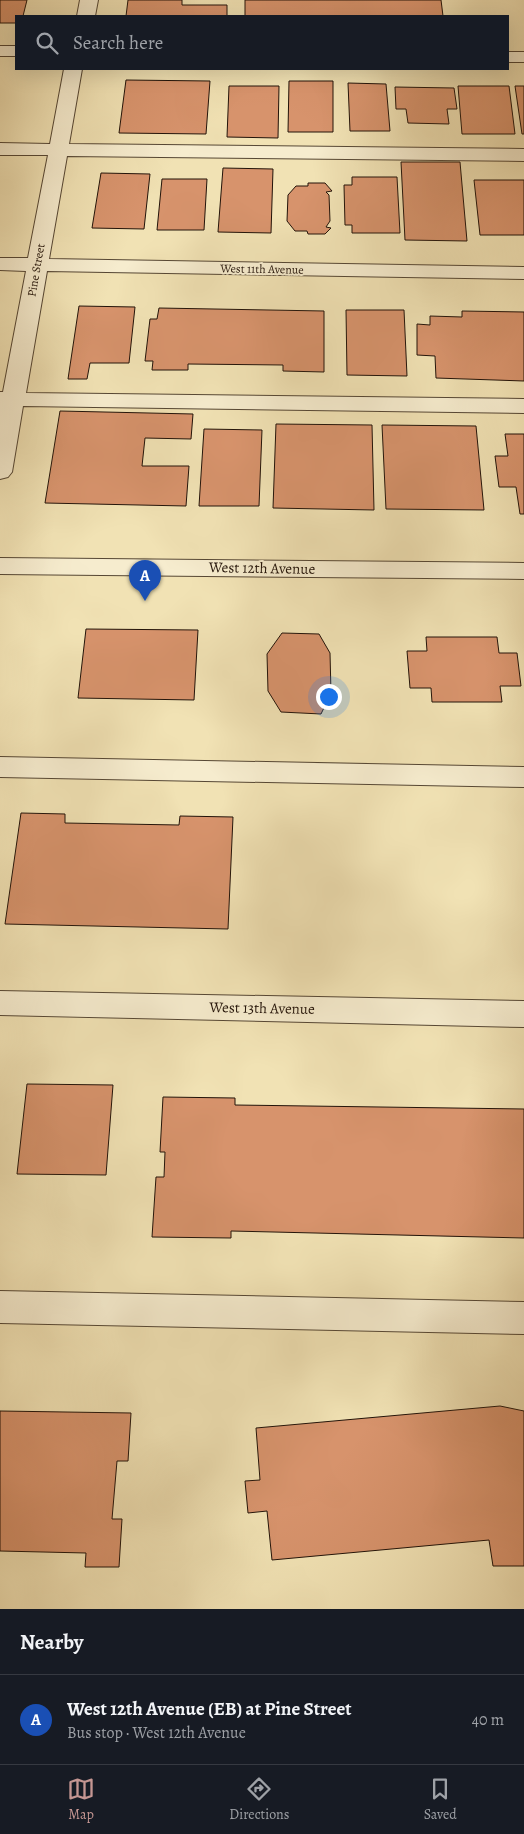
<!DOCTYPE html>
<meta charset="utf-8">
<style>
:root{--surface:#171b24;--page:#242831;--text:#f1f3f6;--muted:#9ea1a6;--line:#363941;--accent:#c59692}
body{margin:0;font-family:Alegreya,serif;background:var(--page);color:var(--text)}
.you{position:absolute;left:328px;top:696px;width:18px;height:18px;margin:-12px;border:4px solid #fff;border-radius:50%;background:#1a73e8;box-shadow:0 0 0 8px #1a73e833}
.badge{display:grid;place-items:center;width:32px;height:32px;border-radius:50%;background:var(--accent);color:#fff;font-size:16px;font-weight:700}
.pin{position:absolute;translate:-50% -41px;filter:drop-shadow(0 1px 2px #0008)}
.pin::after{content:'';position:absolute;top:26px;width:18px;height:15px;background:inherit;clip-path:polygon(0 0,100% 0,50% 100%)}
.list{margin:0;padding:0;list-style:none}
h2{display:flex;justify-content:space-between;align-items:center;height:65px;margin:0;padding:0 20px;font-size:21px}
h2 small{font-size:16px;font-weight:400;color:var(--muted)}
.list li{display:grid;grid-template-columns:32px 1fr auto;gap:15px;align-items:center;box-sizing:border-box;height:90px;padding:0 20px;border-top:1px solid var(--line)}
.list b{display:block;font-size:19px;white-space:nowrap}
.list p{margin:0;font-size:16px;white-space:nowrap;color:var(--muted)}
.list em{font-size:16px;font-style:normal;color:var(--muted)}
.icon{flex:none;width:28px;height:28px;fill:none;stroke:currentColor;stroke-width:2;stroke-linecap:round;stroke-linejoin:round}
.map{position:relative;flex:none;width:524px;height:1609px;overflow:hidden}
.search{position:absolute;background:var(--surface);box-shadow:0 5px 20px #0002;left:15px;right:15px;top:15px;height:55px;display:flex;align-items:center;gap:12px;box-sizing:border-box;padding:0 18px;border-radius:0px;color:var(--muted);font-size:19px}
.sheet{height:155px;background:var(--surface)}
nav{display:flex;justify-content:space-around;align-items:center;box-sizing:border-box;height:70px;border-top:1px solid var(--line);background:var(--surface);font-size:14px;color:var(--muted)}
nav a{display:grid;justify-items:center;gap:2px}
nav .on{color:var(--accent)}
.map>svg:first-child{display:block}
.building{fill:#d7936c;stroke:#221309}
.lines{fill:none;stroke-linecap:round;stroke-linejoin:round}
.minor-casing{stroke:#564734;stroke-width:2}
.minor{fill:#f6ecce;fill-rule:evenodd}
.labels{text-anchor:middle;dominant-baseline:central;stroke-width:4;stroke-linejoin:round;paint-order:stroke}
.far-street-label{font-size:12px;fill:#221309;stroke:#f6ecce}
.street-label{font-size:15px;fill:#221309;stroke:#f6ecce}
</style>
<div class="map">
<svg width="524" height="1609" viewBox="0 0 524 1609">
<rect width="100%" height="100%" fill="#f1e2b4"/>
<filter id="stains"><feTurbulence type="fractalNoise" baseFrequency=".004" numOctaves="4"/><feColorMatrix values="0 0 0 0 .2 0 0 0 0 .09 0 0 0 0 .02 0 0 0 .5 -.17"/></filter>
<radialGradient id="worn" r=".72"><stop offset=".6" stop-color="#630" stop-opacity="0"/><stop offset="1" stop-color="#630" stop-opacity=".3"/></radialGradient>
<path class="building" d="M0,0H27L23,16H16V23H0Z
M128,0H182V5H227V16H126Z
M245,0H441L443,16H245Z
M126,80L210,81L206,134L119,133Z
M289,81H333V132H288Z
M348,83L386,84L390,131H350Z
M229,86H279L278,138L227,137Z
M458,86H509L515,134H462Z
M515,86H524V134H522Z
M395,87L454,88L457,109H447L449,124L408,123L406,109H396Z
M401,162H460L467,241L405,240Z
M223,168L273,169L271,233L218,232Z
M101,173L150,174L144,229L92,228Z
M352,177H397L400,233H352V225H345L344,185H352Z
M162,179H207L204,230H157Z
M474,180H524V235H480Z
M308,183H325L332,191L326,192L329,195L330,221L326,227L331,228L325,234H308L307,231H295L287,221L288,195L296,186H308Z
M79,306L135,307L129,363H90L87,379H68Z
M159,308L324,311V372L283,371V365L188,364V370H152L153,361H145L150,319H157Z
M346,310H404L407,376L347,375Z
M462,311L524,312V381L436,378L435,356L417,355V324L430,325V316L462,317Z
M60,411L193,414L191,439L145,438L142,466H189L186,506L45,503Z
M276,424L372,425L374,510L273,508Z
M382,425L476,426L484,510L386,509Z
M204,429L262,430L259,506H199Z
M505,434H524V514H520L516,487H499L495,456H508Z
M86,629L198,630L194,700L78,698Z
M282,633L319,634L330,653L331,693L321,714L281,712L268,691L267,654Z
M426,637H497L499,653H517L521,686H500L502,702H432L431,688H410L407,651H427Z
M21,813L65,814V823L179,825L180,816L233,817L228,929L5,924Z
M27,1084L113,1085L106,1175L17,1174Z
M163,1097L235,1098V1105L524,1109V1238L231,1231V1238L152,1237L156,1177H164L165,1152H160Z
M500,1406L524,1411V1566H493L489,1540L272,1560L267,1511L248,1513L245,1481L260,1480L256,1428Z
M0,1411L131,1413L128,1461H117L112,1519H122L119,1567H85L86,1553L0,1551Z"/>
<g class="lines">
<g class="minor-casing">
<path id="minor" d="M80,0H98L95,16H77Z
M0,46H16V56H0Z
M508,52H524V62H508Z
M64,69H82L69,144L524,149V161L67,156L49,259L524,267V279L47,271L26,393L524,399V413L23,406L12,472L8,477L0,479V392H3L26,271L0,270V258H28L48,155H0V143L50,144Z
M0,558L524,563V579L0,574Z
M0,757L524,767V787L0,777Z
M0,991L524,1001V1027L0,1015Z
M0,1291L524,1302V1334L0,1323Z"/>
</g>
<use href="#minor" class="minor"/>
</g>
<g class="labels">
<g class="far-street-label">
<text transform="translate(262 269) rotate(1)">West 11th Avenue</text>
<text transform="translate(36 270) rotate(-80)">Pine Street</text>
</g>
<g class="street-label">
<text transform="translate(262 568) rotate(1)">West 12th Avenue</text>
<text transform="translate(262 1008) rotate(1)">West 13th Avenue</text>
</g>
</g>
<rect width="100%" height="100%" filter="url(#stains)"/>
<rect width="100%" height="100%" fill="url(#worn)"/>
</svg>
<div class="you"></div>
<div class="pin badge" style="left:145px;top:601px;background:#1a4fb4">A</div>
<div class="search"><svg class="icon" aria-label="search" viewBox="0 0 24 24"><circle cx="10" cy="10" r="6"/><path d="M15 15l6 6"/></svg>Search here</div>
</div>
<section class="sheet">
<h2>Nearby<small></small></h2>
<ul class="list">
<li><span class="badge" style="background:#1a4fb4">A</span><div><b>West 12th Avenue (EB) at Pine Street</b><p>Bus stop · West 12th Avenue</p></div><em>40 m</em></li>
</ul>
</section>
<nav>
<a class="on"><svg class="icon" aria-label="map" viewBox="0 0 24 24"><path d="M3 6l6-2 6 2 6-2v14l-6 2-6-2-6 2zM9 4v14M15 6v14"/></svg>Map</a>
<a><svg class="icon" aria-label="directions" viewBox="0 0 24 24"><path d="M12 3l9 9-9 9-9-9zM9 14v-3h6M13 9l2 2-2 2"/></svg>Directions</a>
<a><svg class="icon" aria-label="saved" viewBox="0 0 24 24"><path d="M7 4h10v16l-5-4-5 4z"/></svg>Saved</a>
</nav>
